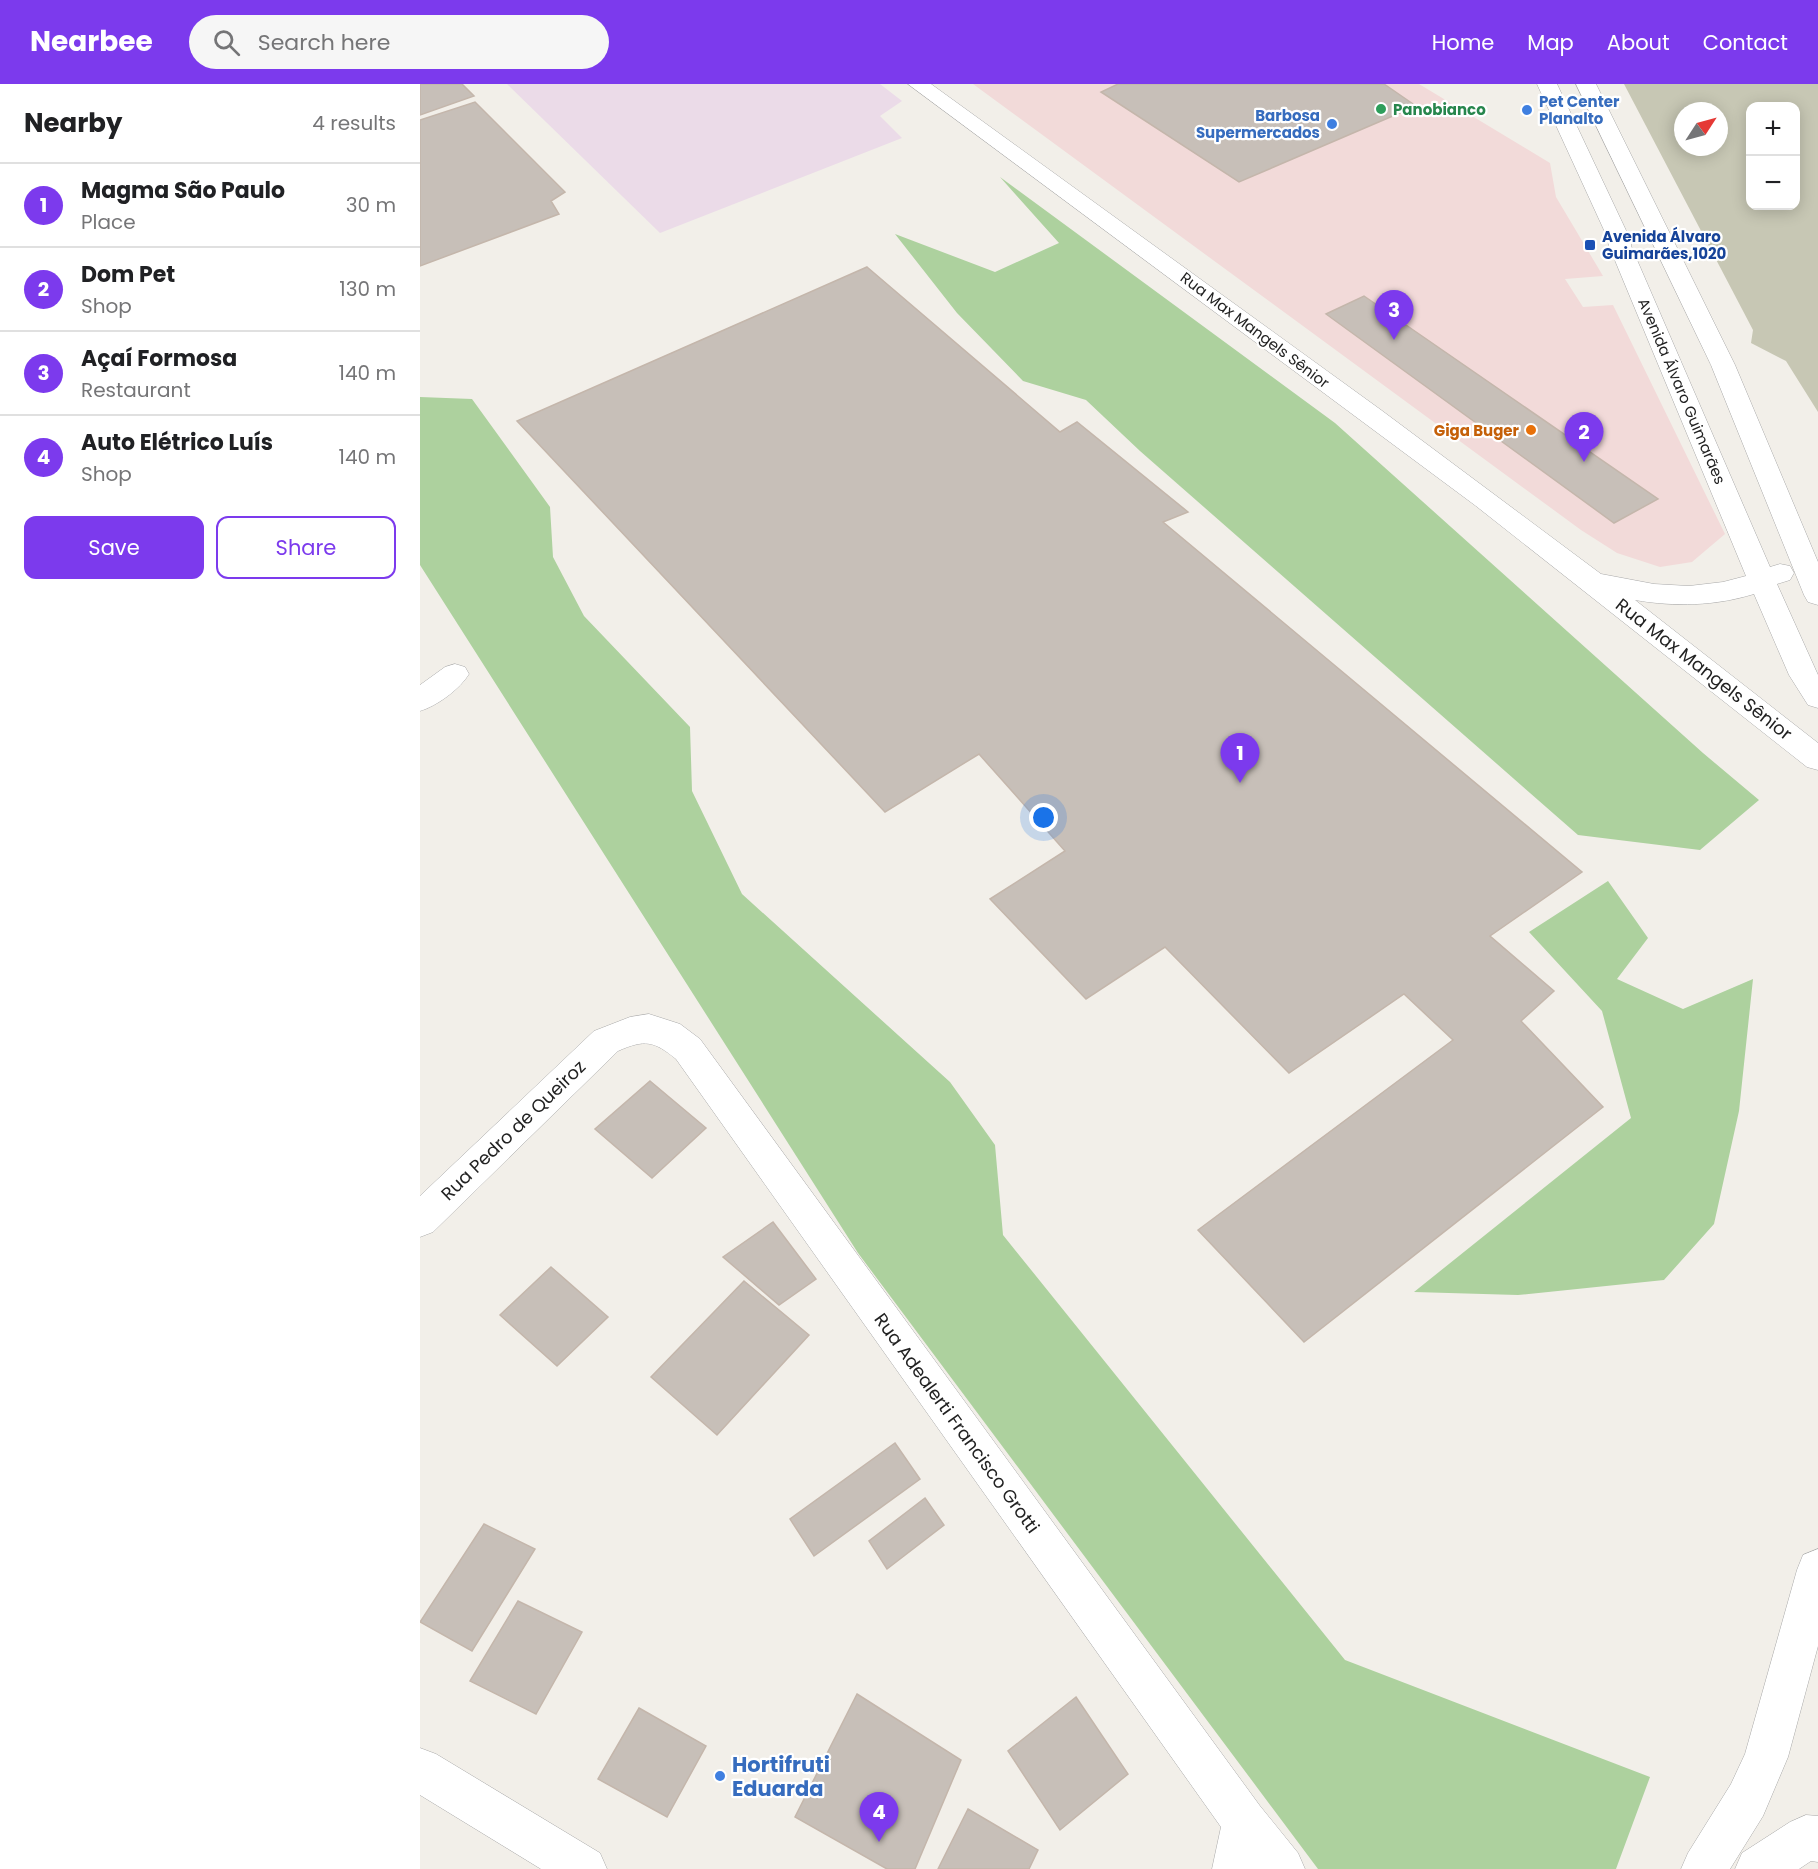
<!DOCTYPE html>
<meta charset="utf-8">
<style>
:root{--surface:#fff;--page:#f6f6f6;--text:#202124;--muted:#757577;--line:#e0e0e0;--accent:#7c3aed}
body{margin:0;font-family:Poppins,sans-serif;background:var(--page);color:var(--text)}
.controls{position:absolute;right:18px;top:18px;display:grid;overflow:hidden;border-radius:12px;box-shadow:0 3px 15px #0003}
.controls button{width:54px;height:54px;display:grid;place-items:center;padding:0;border:0;border-bottom:2px solid var(--line);background:var(--surface);color:var(--text);font:30px sans-serif}
.compass{position:absolute;left:1254px;top:18px;width:54px;height:54px;border-radius:50%;background:var(--surface);box-shadow:0 3px 15px #0003;rotate:54deg}
.you{position:absolute;left:624px;top:734px;width:21px;height:21px;margin:-15px;border:4px solid #fff;border-radius:50%;background:#1a73e8;box-shadow:0 0 0 9px #1a73e833}
.badge{display:grid;place-items:center;width:39px;height:39px;border-radius:50%;background:var(--accent);color:#fff;font-size:20px;font-weight:700}
.pin{position:absolute;translate:-50% -50px;filter:drop-shadow(0 2px 3px #0008)}
.pin::after{content:'';position:absolute;top:32px;width:21px;height:18px;background:inherit;clip-path:polygon(0 0,100% 0,50% 100%)}
.list{margin:0;padding:0;list-style:none}
h2{display:flex;justify-content:space-between;align-items:center;height:78px;margin:0;padding:0 24px;font-size:26px}
h2 small{font-size:20px;font-weight:400;color:var(--muted)}
.list li{display:grid;grid-template-columns:39px 1fr auto;gap:18px;align-items:center;box-sizing:border-box;height:84px;padding:0 24px;border-top:2px solid var(--line)}
.list b{display:block;font-size:22px;white-space:nowrap}
.list p{margin:0;font-size:20px;white-space:nowrap;color:var(--muted)}
.list em{font-size:20px;font-style:normal;color:var(--muted)}
.actions{display:flex;gap:12px;padding:18px 24px}
.actions a{flex:1;padding:14px 0;border:2px solid var(--accent);border-radius:12px;text-align:center;font-size:21px;color:var(--accent)}
.actions .main{background:var(--accent);color:#fff}
.icon{flex:none;width:33px;height:33px;fill:none;stroke:currentColor;stroke-width:2;stroke-linecap:round;stroke-linejoin:round}
.map{position:relative;flex:none;width:1398px;height:1785px;overflow:hidden}
header{display:flex;align-items:center;gap:36px;box-sizing:border-box;height:84px;padding:0 30px;background:var(--accent);color:#fff}
header strong{font-size:28px}
nav{display:flex;gap:33px;margin-inline-start:auto;font-size:21px}
.search{width:420px;height:54px;background:var(--page);display:flex;align-items:center;gap:15px;box-sizing:border-box;padding:0 21px;border-radius:33px;color:var(--muted);font-size:22px}
main{display:flex}
aside{flex:1;background:var(--surface)}
.map>svg:first-child{display:block}
.commercial{fill:#f2dad9}
.industrial{fill:#ebdbe8}
.construction{fill:#c7c7b4;fill-rule:evenodd}
.forest{fill:#add19e}
.building{fill:#c7bfb8;stroke:#c4b6ab;stroke-width:1.5}
.lines{fill:none;stroke-linecap:round;stroke-linejoin:round}
.minor-casing{stroke:#a9a9a9;stroke-width:1}
.minor{fill:#fff;fill-rule:evenodd}
.leisure-dot{fill:#2e9e5b;stroke:#fff;stroke-width:2}
.shop-dot{fill:#3f7fe0;stroke:#fff;stroke-width:2}
.transit-dot{fill:#1a4fb4;stroke:#fff;stroke-width:2}
.food-dot{fill:#e8710a;stroke:#fff;stroke-width:2}
.labels{text-anchor:middle;dominant-baseline:central;stroke-width:4.5;stroke-linejoin:round;paint-order:stroke}
.far-shop-label{font-size:15px;font-weight:bold;fill:#366cbe;stroke:#fff;text-anchor:start}
.far-leisure-label{font-size:15px;font-weight:bold;fill:#27864d;stroke:#fff;text-anchor:start}
.far-transit-label{font-size:15px;font-weight:bold;fill:#164399;stroke:#fff;text-anchor:start}
.far-street-label{font-size:15px;fill:#222;stroke:#fff}
.far-food-label{font-size:15px;font-weight:bold;fill:#c56008;stroke:#fff;text-anchor:end}
.street-label{font-size:18px;fill:#222;stroke:#fff}
.near-shop-label{font-size:21px;font-weight:bold;fill:#366cbe;stroke:#fff;text-anchor:start}
</style>
<header>
<strong>Nearbee</strong>
<div class="search"><svg class="icon" aria-label="search" viewBox="0 0 24 24"><circle cx="10" cy="10" r="6"/><path d="M15 15l6 6"/></svg>Search here</div>
<nav><a>Home</a><a>Map</a><a>About</a><a>Contact</a></nav>
</header>
<main>
<aside>
<h2>Nearby<small>4 results</small></h2>
<ul class="list">
<li><span class="badge">1</span><div><b>Magma São Paulo</b><p>Place</p></div><em>30 m</em></li>
<li><span class="badge">2</span><div><b>Dom Pet</b><p>Shop</p></div><em>130 m</em></li>
<li><span class="badge">3</span><div><b>Açaí Formosa</b><p>Restaurant</p></div><em>140 m</em></li>
<li><span class="badge">4</span><div><b>Auto Elétrico Luís</b><p>Shop</p></div><em>140 m</em></li>
</ul>
<div class="actions"><a class="main">Save</a><a>Share</a></div>
</aside>
<div class="map">
<svg width="1398" height="1785" viewBox="0 0 1398 1785">
<rect width="100%" height="100%" fill="#f2efe9"/>
<path class="commercial" d="M553,0H999L1130,79L1136,113L1183,192L1145,195L1163,223L1193,221L1305,450L1272,478L1240,483L1197,469L1161,446Z"/>
<path class="industrial" d="M87,0H460L482,17L460,32L482,54L240,149Z"/>
<path class="construction" d="M1204,0H1398V328L1366,277L1331,259L1333,246ZM1330,22H1376V122H1330ZM1263,27H1299V63H1263Z"/>
<path class="forest" d="M580,93L915,339L1283,669L1339,716L1280,766L1158,751L720,367L666,316L603,297L537,229L475,150L575,188L639,159Z
M0,313L52,315L130,423L133,473L164,532L270,643L272,707L322,810L530,998L575,1061L583,1151L925,1576L1230,1693L1196,1785H898L438,1169L0,481Z
M1188,797L1228,854L1197,895L1263,925L1333,895L1319,1027L1294,1140L1244,1196L1098,1211L994,1208L1211,1034L1182,927L1109,848Z"/>
<path class="building" d="M0,0H42L54,12L0,31Z
M698,0H964L996,22L819,98L681,8Z
M55,18L145,108L131,117L139,130L0,182V36Z
M447,183L640,348L657,338L768,428L743,438L1162,788L1070,852L1134,907L1101,937L1183,1023L884,1258L778,1146L1033,956L984,910L869,989L745,863L666,915L570,815L645,767L559,670L465,728L97,337Z
M944,212L1238,415L1194,439L906,230Z
M230,997L286,1044L232,1094L175,1045Z
M353,1138L396,1195L359,1221L303,1173Z
M131,1183L188,1233L137,1282L80,1231Z
M324,1197L389,1251L297,1351L231,1293Z
M475,1359L500,1395L394,1472L370,1435Z
M505,1414L524,1441L467,1485L449,1457Z
M64,1440L115,1465L52,1567L0,1538Z
M98,1517L162,1548L116,1630L50,1597Z
M437,1610L541,1676L495,1785H467L375,1733Z
M656,1613L708,1690L640,1746L588,1667Z
M219,1624L286,1662L247,1733L178,1695Z
M548,1725L618,1766L609,1785H518Z"/>
<g class="lines">
<g class="minor-casing">
<path id="minor" d="M488,0H511L961,326L1181,490L1234,500L1269,502L1303,498L1326,492L1189,162V157L1117,0H1137L1211,157V162L1350,483L1360,480L1370,482L1374,489L1370,496L1357,500L1398,591V624L1388,621L1369,591L1334,510C1295,522 1255,523 1215,516L1398,659V686L1387,683L1056,422Z
M1156,0H1176L1315,281L1398,478V521L1388,518L1384,511L1291,281Z
M35,580L45,583L49,590C40,605 17,622 0,627V601L25,583Z
M229,930L260,940L280,955L840,1722L878,1769L885,1785H792L801,1743L256,975C234,957 225,955 198,967L13,1148L0,1153V1112L174,947L210,933Z
M1398,1465V1562L1368,1673L1343,1732L1310,1785H1261L1268,1769L1311,1700L1325,1670L1377,1486L1383,1471Z
M0,1664L16,1670L180,1769L187,1785H121L0,1711Z
M1386,1731L1398,1732V1778L1391,1777L1379,1785H1315L1322,1769L1370,1738Z"/>
</g>
<use href="#minor" class="minor"/>
</g>
<circle class="leisure-dot" cx="961" cy="25" r="6"/>
<g class="shop-dot">
<circle cx="1107" cy="26" r="6"/>
<circle cx="912" cy="40" r="6"/>
<circle cx="300" cy="1692" r="6"/>
</g>
<rect class="transit-dot" x="1164" y="155" width="12" height="12" rx="3"/>
<circle class="food-dot" cx="1111" cy="346" r="6"/>
<g class="labels">
<g class="far-shop-label">
<text x="1119" y="17">Pet Center<tspan x="1119" dy="17">Planalto</tspan></text>
<text x="900" y="31" text-anchor="end">Barbosa<tspan x="900" dy="17">Supermercados</tspan></text>
</g>
<g class="far-leisure-label">
<text x="973" y="25">Panobianco</text>
</g>
<g class="far-transit-label">
<text x="1182" y="152">Avenida Álvaro<tspan x="1182" dy="17">Guimarães,1020</tspan></text>
</g>
<g class="far-street-label">
<text transform="translate(835 246) rotate(37)">Rua Max Mangels Sênior</text>
<text transform="translate(1262 307) rotate(67)">Avenida Álvaro Guimarães</text>
</g>
<g class="far-food-label">
<text x="1099" y="346">Giga Buger</text>
</g>
<g class="street-label">
<text transform="translate(1284 585) rotate(38)">Rua Max Mangels Sênior</text>
<text transform="translate(93 1046) rotate(-44)">Rua Pedro de Queiroz</text>
<text transform="translate(537 1339) rotate(54)">Rua Adealerti Francisco Grotti</text>
</g>
<g class="near-shop-label">
<text x="312" y="1680">Hortifruti<tspan x="312" dy="24">Eduarda</tspan></text>
</g>
</g>
</svg>
<div class="controls">
<button>+</button>
<button>−</button>
</div>
<svg class="compass" viewBox="-18 -18 36 36"><path d="M0-13l5 13h-10z" fill="#e53935"/><path d="M0 13l5-13h-10z" fill="#757577"/></svg>
<div class="you"></div>
<div class="pin badge" style="left:820px;top:699px">1</div>
<div class="pin badge" style="left:1164px;top:378px">2</div>
<div class="pin badge" style="left:974px;top:256px">3</div>
<div class="pin badge" style="left:459px;top:1758px">4</div>
</div>
</main>
